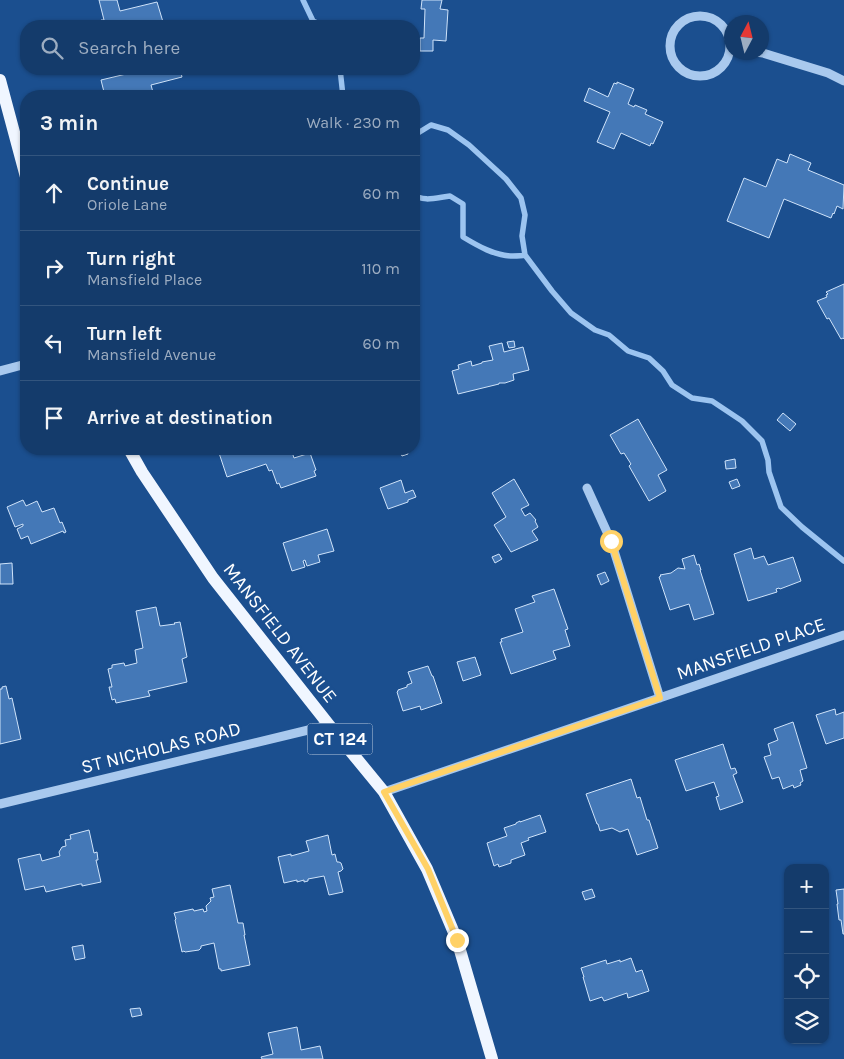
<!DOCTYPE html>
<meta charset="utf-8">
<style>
:root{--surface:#143b6b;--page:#214673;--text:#f1f3f6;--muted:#9dadc1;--line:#33557e}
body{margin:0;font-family:Karla,sans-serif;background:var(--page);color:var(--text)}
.controls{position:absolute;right:15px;bottom:15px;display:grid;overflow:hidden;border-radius:10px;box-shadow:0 1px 4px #0004}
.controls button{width:45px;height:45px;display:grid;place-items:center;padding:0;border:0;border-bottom:1px solid var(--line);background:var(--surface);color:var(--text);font:25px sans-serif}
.compass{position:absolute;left:724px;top:15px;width:45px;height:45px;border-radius:50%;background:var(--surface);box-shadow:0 1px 4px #0004;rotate:7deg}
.stop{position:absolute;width:15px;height:15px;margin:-11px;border:4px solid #ffd166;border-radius:50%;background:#fff}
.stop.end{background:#ffd166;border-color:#fff;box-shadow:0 1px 5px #0008}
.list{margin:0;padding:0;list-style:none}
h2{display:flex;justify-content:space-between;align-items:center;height:65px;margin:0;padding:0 20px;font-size:21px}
h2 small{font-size:16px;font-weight:400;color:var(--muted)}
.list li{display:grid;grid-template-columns:32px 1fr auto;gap:15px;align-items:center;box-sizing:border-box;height:75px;padding:0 20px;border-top:1px solid var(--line)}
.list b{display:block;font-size:19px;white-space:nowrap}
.list p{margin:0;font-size:16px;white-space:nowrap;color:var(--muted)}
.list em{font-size:16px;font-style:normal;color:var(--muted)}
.icon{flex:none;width:28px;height:28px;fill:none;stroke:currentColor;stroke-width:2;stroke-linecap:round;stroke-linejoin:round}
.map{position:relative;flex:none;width:844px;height:1059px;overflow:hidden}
.search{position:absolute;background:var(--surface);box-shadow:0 1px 4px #0004;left:20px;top:20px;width:400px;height:55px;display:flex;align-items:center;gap:12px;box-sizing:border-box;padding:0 18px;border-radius:20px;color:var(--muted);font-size:19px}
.panel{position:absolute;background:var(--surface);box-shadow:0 1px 4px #0004;left:20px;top:90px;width:400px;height:365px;border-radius:20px}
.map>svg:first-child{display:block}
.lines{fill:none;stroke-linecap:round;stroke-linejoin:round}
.stream{stroke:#9cc4f0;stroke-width:5.5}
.building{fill:#4478b7;stroke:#cfe3fa}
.minor{stroke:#a9c9ee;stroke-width:9}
.major{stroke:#f0f6ff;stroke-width:12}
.route{stroke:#ffd166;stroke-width:6}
.labels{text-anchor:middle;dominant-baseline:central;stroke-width:5;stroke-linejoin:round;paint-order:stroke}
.shield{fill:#1b4f8f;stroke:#bbcadd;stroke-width:1}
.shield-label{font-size:18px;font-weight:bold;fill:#fff}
.street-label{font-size:19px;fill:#fff;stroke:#1b4f8f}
</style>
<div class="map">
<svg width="844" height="1059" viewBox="0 0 844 1059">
<rect width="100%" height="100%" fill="#1b4f8f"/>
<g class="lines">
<path class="stream" d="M303,0L313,21L323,26
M340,69L343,96
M414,134L418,133L431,125L448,130L469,145L506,179L521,198L525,215L522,236L525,255L552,291L571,313L595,330L609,335L628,351L649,358L663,371L672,385L692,398L712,401L742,421L762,441L768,460L769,472L781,507L802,527L844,561
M414,194C422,203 439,197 450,196L463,204V237C478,246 495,256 513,256C517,256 521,256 525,255"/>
</g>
<path class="building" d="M99,0H117L120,11L157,2L163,22L147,26H103L101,20H104Z
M422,0H442L440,9L448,10L446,41L433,40V51H420V38H424L425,9H421Z
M142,69H180L182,77L151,85L154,96H105L101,80L143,70Z
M617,82L634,89L628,104L634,107L635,105L647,110L645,114L663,122L653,144L651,143L650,146L621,133L614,149L597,142L610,112L584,101L589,88L608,97L614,83L617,84Z
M790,154L811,163L808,170L844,185L843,209L837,206L834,214L833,213L831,218L784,199L769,238L727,221L744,178L766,187L777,159L787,163Z
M844,284V339L843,338L841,339L829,318L827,319L817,301L827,297L826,295L828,294L826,292Z
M514,341L515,347L509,348L507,342Z
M502,343L504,352L523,347L529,370L513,374L514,380L505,383H499V384L458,394L452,371L459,369L458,365L471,361L472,366L482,363V362L493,360L489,346Z
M783,413L796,424L790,431L777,420Z
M638,419L667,470L658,475L666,491L649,501L629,466L631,464L624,453L621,454L610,435Z
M228,449H291L294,458L310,453L316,470L314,471L316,476L281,488L279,483L277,484L272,470L269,471L266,464L227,477L219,453Z
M401,449H406L408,454L402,456L399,450Z
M735,459L736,468L726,469L725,461Z
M514,479L529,505L521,509L525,516L530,513L536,520L535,521L538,527L532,531L538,540L511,552L494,525L506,517L492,493Z
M737,479L740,486L732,489L729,482Z
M401,480L405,493L413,490L416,497L408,500V502L388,509L380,488Z
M23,500L26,506L37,501L42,512L54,508L60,523L62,522L66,532L64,533L63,531L31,544L28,536L21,539L17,529L23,526V524L15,527L7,507Z
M327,529L334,551L318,555L320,562L307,566L305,560L303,561L305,567L292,571L283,543Z
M751,548L754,559L764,556L768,565L793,557L801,581L780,589L779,588L776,589L777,592L748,601L734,554Z
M499,554L502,559L495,563L492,557Z
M694,555L697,565L699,564L701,570H700L714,614L694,620L689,604L670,610L659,577L661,576L660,575L671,573L678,568L685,569L682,559Z
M12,563L13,584H0V564Z
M605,572L609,581L601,585L597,575Z
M554,589L568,629L565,630L570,646L553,651L556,659L511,674L500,642H502L501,639L523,632L515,609L535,602L532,596Z
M156,607L160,626L175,624L174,623L180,622L187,657L182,659L187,682L148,691L150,696L116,703L115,699L112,700L109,687H112L108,669L112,668V665L124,663L125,666L137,663L135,650L143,648L136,611Z
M475,657L481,675L463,681L457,662Z
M428,666L432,676H433L442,703L421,710L420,706L403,711L397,692L398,691V690L407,687V685L412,683L408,672Z
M6,686L9,699L12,698L21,739L0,744V689H2V687Z
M835,709L836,715L844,712V738L826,744L816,715Z
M793,722L807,768L800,770L803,781L800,783L801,785L794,788L793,785L783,789L779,777L772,779L764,757L771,755L768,744L778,740L774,729Z
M723,744L731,769L735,768L737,773L733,775L743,802L720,810L716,797L719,796L714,782L686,791L675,760Z
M631,779L637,798L640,797L647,820H649L658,848L637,855L628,829L620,832L612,828L600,831L598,824H597L586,794Z
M540,815L546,832L528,838L529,840L521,843L525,855L511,860V863L499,867L498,864L494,866L487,843L507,836L504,828L516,824V823L520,821V822Z
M89,830L94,853L97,852L98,860H96L101,882L82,886V884H80L46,892L44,886L25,890L18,859L40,854L42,861L60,856L59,852L62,847L66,846L65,840L71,839L70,835Z
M328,835L332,855L335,854L337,862H339L341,863L343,869L341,871L338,872L343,892L329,895L324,876L308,879V881L304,882V880L297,882V880L284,883L278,857L291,854V856L309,851L306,841Z
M230,885L238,923H243L245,935H244L250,965L221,971V969H219L214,943L201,946V948L199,950L185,952L184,951L182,952L175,920L176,919L174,913L193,909L194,911L203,909L204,912L207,911L206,906L211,901L210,898L214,897L212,889Z
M592,889L595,897L585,900L582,892Z
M844,889V934H843L841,920H839L837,904H838L836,890Z
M83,945L85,958L75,960L72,947Z
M631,958L636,972L642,970L649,991L628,998L627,993L604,1001L602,997L590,1001L583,977H584L581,968L606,960L607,964L620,960V962Z
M140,1008L142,1015L132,1017L130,1009Z
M297,1027L301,1050L320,1046L323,1059H262L261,1057L273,1054L268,1033Z"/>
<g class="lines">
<path class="minor" d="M670 46a30 30 0 1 1 60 0a30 30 0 1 1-60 0Z
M756,52L763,53L828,73L844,81
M0,371L26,364
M587,488L611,541L660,698
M384,792L844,635
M0,804L329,725"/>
<path class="major" d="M0,80L26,177
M129,449L142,472L213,578L329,725L384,792L427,869L457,940L492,1059"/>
</g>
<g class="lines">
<path class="route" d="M457,940L428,869L384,792L660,698L611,541"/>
</g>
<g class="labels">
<rect class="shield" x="307.5" y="723.5" width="65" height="31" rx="4"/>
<g class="shield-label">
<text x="340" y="739">CT 124</text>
</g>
<g class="street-label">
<text transform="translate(280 633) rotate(52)">MANSFIELD AVENUE</text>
<text transform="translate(751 649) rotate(-19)">MANSFIELD PLACE</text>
<text transform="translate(161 748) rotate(-14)">ST NICHOLAS ROAD</text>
</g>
</g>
</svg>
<div class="controls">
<button>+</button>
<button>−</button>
<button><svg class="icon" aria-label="locate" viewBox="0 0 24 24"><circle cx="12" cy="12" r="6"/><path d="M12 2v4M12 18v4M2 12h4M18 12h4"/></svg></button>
<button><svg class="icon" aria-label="layers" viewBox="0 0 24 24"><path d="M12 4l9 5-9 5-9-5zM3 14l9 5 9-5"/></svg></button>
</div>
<svg class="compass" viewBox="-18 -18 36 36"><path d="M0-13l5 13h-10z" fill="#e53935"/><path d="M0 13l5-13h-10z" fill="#9dadc1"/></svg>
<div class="stop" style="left:611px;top:541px"></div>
<div class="stop end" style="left:457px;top:940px"></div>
<div class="search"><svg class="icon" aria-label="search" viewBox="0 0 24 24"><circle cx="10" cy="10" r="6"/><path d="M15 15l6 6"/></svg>Search here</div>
<section class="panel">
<h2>3 min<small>Walk · 230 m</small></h2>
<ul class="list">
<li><svg class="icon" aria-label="ahead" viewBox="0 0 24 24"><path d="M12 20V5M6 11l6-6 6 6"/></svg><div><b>Continue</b><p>Oriole Lane</p></div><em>60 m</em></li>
<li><svg class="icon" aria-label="right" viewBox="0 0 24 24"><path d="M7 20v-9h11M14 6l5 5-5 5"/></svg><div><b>Turn right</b><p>Mansfield Place</p></div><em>110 m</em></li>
<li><svg class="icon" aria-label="left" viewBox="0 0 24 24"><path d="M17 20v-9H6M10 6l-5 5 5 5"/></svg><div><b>Turn left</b><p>Mansfield Avenue</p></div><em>60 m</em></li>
<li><svg class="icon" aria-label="arrive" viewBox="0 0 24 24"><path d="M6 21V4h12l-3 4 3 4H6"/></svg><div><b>Arrive at destination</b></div></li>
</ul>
</section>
</div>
